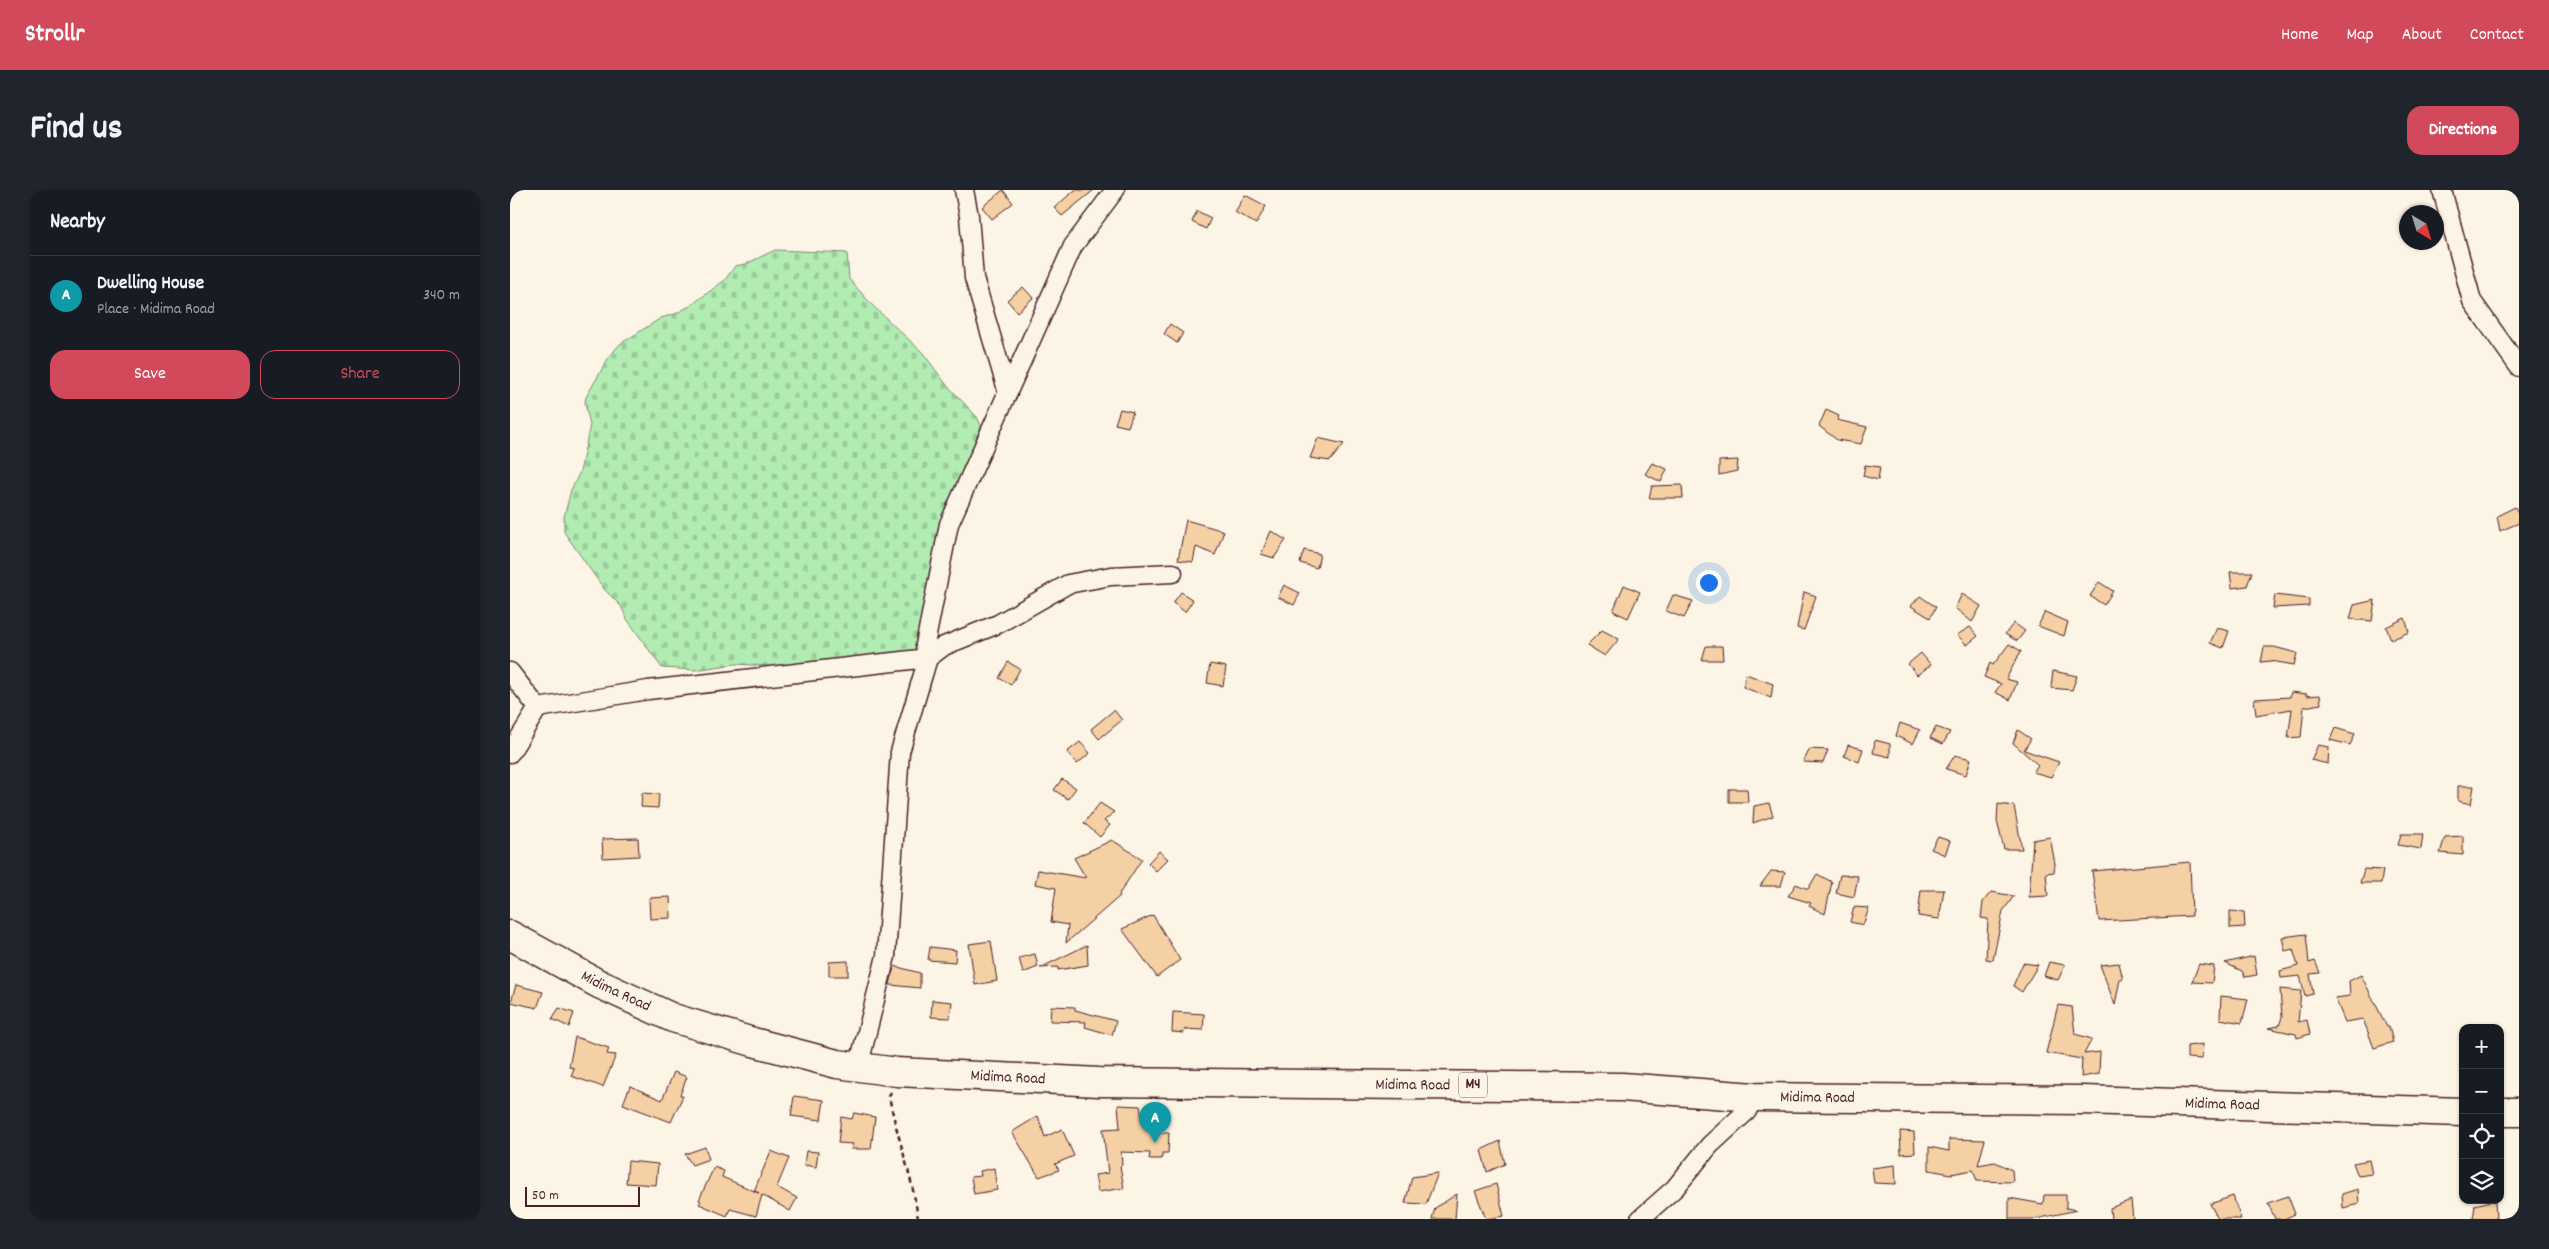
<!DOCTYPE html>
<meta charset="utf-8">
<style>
:root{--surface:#171b24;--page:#20242c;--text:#f1f3f6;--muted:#9ea1a6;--line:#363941;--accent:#d1495b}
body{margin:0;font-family:Dekko,sans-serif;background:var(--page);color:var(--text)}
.controls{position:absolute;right:15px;bottom:15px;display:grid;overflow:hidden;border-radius:10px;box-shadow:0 1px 4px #0004}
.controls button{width:45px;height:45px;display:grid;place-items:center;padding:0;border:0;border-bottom:1px solid var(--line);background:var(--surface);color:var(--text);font:25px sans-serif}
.compass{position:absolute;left:1889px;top:15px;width:45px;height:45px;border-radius:50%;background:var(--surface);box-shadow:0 1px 4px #0004;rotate:142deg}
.scale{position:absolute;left:15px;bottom:12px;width:115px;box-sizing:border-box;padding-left:5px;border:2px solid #4a1f2b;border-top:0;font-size:14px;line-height:18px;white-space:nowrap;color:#4a1f2b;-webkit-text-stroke:4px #fcf5e5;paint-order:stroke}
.you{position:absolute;left:1198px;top:392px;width:18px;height:18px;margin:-12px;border:4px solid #fff;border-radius:50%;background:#1a73e8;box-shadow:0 0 0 8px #1a73e833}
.badge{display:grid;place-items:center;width:32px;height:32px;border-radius:50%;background:var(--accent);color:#fff;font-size:16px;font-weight:700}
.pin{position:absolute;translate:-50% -41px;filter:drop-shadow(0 1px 2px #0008)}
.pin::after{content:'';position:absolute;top:26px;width:18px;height:15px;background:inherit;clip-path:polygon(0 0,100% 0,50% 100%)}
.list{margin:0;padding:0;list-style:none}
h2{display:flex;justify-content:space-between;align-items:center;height:65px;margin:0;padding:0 20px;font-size:21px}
h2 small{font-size:16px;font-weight:400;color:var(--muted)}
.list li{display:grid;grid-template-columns:32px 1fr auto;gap:15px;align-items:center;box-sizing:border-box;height:80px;padding:0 20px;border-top:1px solid var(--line)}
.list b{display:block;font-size:19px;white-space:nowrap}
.list p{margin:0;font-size:16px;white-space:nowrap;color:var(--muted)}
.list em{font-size:16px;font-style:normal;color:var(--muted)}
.actions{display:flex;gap:10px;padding:15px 20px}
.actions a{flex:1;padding:11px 0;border:1px solid var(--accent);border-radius:15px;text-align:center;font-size:18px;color:var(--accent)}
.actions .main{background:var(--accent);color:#fff}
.icon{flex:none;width:28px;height:28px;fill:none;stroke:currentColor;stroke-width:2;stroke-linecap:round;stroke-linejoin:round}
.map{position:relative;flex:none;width:2009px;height:1029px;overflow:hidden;border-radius:15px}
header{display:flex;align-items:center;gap:30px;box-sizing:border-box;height:70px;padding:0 25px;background:var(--accent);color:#fff}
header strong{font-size:24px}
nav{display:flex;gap:28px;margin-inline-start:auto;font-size:18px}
.intro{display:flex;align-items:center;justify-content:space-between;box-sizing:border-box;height:120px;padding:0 30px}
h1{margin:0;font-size:35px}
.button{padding:12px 22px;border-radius:15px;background:var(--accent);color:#fff;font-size:18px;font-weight:700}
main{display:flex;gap:30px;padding:0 30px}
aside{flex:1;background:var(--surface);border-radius:15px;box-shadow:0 1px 4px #0004}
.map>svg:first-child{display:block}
.cemetery{fill:url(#cemetery-stones);stroke:#7e866f}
.building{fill:#f4d0a4;stroke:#4a1f2b}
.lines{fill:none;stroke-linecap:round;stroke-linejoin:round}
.minor-casing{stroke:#4a1f2b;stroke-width:21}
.primary-casing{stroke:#4a1f2b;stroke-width:31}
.path{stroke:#4a1f2b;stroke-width:2.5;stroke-dasharray:5 4;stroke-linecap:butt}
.minor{stroke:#fcf5e5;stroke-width:18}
.primary{stroke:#fcf5e5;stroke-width:28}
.labels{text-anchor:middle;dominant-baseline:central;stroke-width:4.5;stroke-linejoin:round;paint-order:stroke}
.shield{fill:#fcf5e5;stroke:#7f5f63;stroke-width:1}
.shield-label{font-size:15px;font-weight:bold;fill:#4a1f2b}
.street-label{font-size:16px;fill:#4a1f2b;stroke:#fcf5e5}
</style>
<header>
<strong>Strollr</strong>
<nav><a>Home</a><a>Map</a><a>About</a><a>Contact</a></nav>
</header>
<div class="intro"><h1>Find us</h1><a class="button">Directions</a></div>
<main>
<aside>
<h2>Nearby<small></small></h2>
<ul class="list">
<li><span class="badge" style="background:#0f9aa8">A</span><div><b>Dwelling House</b><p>Place · Midima Road</p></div><em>340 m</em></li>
</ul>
<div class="actions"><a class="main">Save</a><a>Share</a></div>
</aside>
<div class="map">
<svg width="2009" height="1029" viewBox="0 0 2009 1029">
<defs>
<pattern id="cemetery-stones" width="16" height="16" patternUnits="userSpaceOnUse" patternTransform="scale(1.25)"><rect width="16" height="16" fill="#b1edb3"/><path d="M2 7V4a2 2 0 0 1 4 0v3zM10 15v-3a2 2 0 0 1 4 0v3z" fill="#9acb9a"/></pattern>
</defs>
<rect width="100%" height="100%" fill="#fcf5e5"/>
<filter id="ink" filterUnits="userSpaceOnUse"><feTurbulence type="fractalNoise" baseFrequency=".02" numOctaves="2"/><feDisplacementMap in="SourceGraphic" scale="10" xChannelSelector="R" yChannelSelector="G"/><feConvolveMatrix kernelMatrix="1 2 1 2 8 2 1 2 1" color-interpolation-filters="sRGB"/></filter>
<g filter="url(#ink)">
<path class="cemetery" d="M265,60L337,63L339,89L362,115L413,163L436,194L467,227L473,240L412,448L405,459L396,463L273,477L225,474L185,480L152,478L117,429L111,416L94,399L54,342V327L61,300L70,282L80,235L75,213L76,207L99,167L110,154L151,128L165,124L180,116L215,90L225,76L236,74Z"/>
<path class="building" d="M493,0L503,13L482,29L472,17Z
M565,0H584L552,26L544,18Z
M735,5L756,16L746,34L725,22Z
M687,21L701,28L696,39L682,32Z
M513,97L523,108L507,122L497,110Z
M660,134L673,143L667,153L654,144Z
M610,219L623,222L618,237L605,234Z
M1316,220L1329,226L1327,230L1357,237L1351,254L1327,250L1309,236Z
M808,248L834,254L820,271L800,268Z
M1228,270L1227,281L1209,285V271Z
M1142,273L1157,279L1151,292L1135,284Z
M1355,275L1370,277L1368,290L1353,286Z
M1172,295L1173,308H1139L1142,296Z
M2005,317L2009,325V333L1990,341L1987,326Z
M676,330L714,341L705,365L686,357L683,372L668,370Z
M761,341L776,350L764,368L751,364Z
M794,360L810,364L807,378L790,373Z
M1720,382H1742L1737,396L1722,398Z
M1589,392L1603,401L1594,415L1580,406Z
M774,395L790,403L784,415L768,407Z
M1114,395L1130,402L1118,428L1103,421Z
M671,402L683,410L675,422L663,413Z
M1294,402L1306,406L1294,440L1287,438Z
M1452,404L1471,416L1462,432L1445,418Z
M1163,405L1183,411L1174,428L1156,421Z
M1765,405L1799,409V416L1763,418Z
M1410,406L1426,417L1420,428L1401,416Z
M1865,410L1862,431L1840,429L1844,415Z
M1535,422L1558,432L1554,446L1528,436Z
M1895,428L1899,442L1881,450L1876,437Z
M1504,433L1515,441L1507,451L1495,444Z
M1460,437L1468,446L1457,455L1447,445Z
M1707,438L1719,441L1713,458L1700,453Z
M1092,440L1109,449L1095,466L1077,455Z
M1499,454L1511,461L1496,489L1507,492L1500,510L1485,502L1491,494L1474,487L1480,473L1483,475Z
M1196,456H1212L1213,470H1192Z
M1754,457H1764L1787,463L1784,475L1761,471L1751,472Z
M1411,463L1421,475L1407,485L1398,474Z
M498,472L510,479L501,495L489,488Z
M700,474L716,477L713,496L697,493Z
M1543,481L1567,486L1562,500L1541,498Z
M1236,484L1263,494L1261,508L1233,497Z
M1781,502L1797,504L1796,506L1810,505L1811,514L1794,517L1791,547L1778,548L1782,519L1746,525L1744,509L1780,507Z
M604,520L612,530L589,549L581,539Z
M1390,533L1410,540L1403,554L1386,546Z
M1426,537L1440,542L1433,554L1420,548Z
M1825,538L1845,544L1840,555L1820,550Z
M1508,540L1521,549L1514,560L1549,572L1541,587L1523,582L1528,575L1503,553Z
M1365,550L1380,554V567L1363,563Z
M570,552L580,563L567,574L557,562Z
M1338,555L1353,559L1349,572L1334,566Z
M1808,555L1819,557L1818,574L1801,570Z
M1300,559L1318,560L1313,573L1293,572Z
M1445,565L1461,569L1456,585L1436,579Z
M552,589L566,598L558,609L544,600Z
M1948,596H1964L1961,614L1948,611Z
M1219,599H1237L1238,612H1219Z
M132,603L149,604L148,618L131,617Z
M590,613L604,622L594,631L600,635L590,647L574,633Z
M1259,613L1263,626L1243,633L1244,616Z
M1488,614L1504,616L1512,659H1494L1487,631Z
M1891,644H1913L1911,659L1888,655Z
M1953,646V665L1930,663L1935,647Z
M1428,647L1440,651L1435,665L1421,659Z
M1540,647L1545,674L1544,682L1536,683L1538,706L1519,707L1523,650Z
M128,648L129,666L93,668L92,649Z
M602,650L632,669L609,704L610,706L556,753L558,735L541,732L546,698L525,694L528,680L576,688L564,668Z
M649,661L658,669L646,681L638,673Z
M1680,672L1682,726L1589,731L1582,681Z
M1854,679L1873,680L1871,693H1850Z
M1261,681L1275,682L1271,696H1250Z
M1307,684L1322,692L1315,724L1299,716L1301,713L1278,706L1286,694L1298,699Z
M1330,685L1348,686L1344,707L1326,703Z
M1411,700H1434L1429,729L1408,726Z
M1481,702L1504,706L1493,721L1483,770L1476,769L1478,729L1471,728L1473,712Z
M160,707L161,728L140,729L139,708Z
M1344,717L1359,718L1353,735L1340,732Z
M1720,721L1734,722L1735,737L1720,738Z
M643,725L670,770L647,787L612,739Z
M1796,744L1799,773L1805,771L1810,783L1800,784L1803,804L1795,806L1790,786L1771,788L1770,781L1788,776L1783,759L1775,761L1772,747Z
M481,751L487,791L465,795L459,754Z
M577,755L578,775L548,780V777L530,778Z
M420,757L446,760L445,772L418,770Z
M525,764L528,777L513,783L509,768Z
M1744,766L1747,785L1735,787L1732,781L1715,773Z
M338,771V786H319V772Z
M1539,772L1555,775L1548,790L1534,786Z
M1513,773L1528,775L1512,802L1503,796Z
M1609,773L1613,789H1610L1605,815L1590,775Z
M1689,774L1704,776L1702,793L1682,792Z
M384,776L410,783V798L380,795Z
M1851,785L1877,837H1879L1883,852L1864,858L1853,829L1835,832L1825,808L1840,806L1839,791Z
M6,795L33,802L27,818L1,812Z
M1770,799L1791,801L1788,832L1797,830L1800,844L1787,848L1786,844L1758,838L1769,836L1772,827Z
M1711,806L1738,809L1732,833L1710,829Z
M422,810L442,812L440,828L421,827Z
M1548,815L1562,817L1565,844L1582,849L1574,864L1590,862L1589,884L1571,887L1572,869L1536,863Z
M541,816L565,817V820L606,831L602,845L575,837L576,832L540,831Z
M49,818L64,823L59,837L42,829Z
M663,822L694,824L693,840L675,839L674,843L662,842Z
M65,847L99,858L97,864L106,865L93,897L61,886L64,878L59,877Z
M1693,854L1692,869L1677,868V856Z
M164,882L177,887L170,905L173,906L161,932L113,914L120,896L152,910Z
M284,906L314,910L311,930L281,926Z
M608,915L630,916L633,935H649L648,943H659L658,963H652V969H639L640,963L611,962L612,975L610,976L614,998L588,1002L585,985L598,983L593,939L610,938Z
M344,923L365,927L361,959H341L343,954L328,953L331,927L342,929Z
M528,926L535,947L552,939L564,966L545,974L549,980L529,987L502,942Z
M1390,941L1404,942L1405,963L1391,964Z
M1439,949L1475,950L1468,975L1485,972L1502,980L1503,992L1467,991L1463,980L1441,984L1419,980V957L1439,961Z
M990,951L995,974L977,982L971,960Z
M195,957L199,969L182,975L175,964Z
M261,961L279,968L267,997L287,1008L280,1021L252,1005L246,1026L220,1019L217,1026L189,1014L191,1011L189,1010L204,977L214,981L212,987L249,1003L244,1001Z
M296,961L308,962L306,977L294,975Z
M1859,970L1862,984L1848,986L1843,973Z
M118,971L148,974L146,995L116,993Z
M1385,975L1386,994L1364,993L1362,978Z
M484,978L487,1000L464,1004L461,987L471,986L470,981Z
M928,983L916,1014L895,1013L902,987Z
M986,994L994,1026L976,1029L965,1001Z
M1848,999L1849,1014L1833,1018L1832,1004Z
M947,1004L945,1029H922L925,1018Z
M1534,1005H1556V1018L1567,1020L1526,1029H1499V1008L1533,1014Z
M1723,1006L1731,1029H1708L1700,1014Z
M1778,1006L1785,1024L1774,1029H1765L1758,1013Z
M1621,1010L1623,1029H1601L1600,1018Z
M1985,1010L1986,1029H1963L1965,1015Z"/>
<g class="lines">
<g class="minor-casing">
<path id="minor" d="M454,0L459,26L464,88L498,203
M1932,0L1962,111L2009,177
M0,482L28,518
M0,563L28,518L138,500L418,468L434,456L488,434L558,394L601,386L663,383
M348,878L376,766L390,562L418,468L415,455L439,334L563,56L605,0
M1130,1029L1165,998L1200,955L1237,921L1244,907"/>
</g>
<g class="primary-casing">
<g id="primary">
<path id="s1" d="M0,745L89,794L163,828L243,852L327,874L387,882L589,892L1112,897L1244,907L1573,910L1953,922"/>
<path d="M1990,922H2009"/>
</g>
</g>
<path class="path" d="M381,902L379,906C387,948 403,987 408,1029"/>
<use href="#minor" class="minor"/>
<use href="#primary" class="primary"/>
</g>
</g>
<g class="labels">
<rect class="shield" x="949" y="882.5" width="28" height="25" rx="4"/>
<g class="shield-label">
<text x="963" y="895">M4</text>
</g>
<g class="street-label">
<text stroke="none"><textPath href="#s1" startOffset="120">Midima Road</textPath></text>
<text stroke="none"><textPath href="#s1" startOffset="525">Midima Road</textPath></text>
<text stroke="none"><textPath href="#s1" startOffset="930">Midima Road</textPath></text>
<text stroke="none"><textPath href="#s1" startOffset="1335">Midima Road</textPath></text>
<text stroke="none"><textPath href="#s1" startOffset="1740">Midima Road</textPath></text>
</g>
</g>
</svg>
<div class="controls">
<button>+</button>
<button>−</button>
<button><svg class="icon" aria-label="locate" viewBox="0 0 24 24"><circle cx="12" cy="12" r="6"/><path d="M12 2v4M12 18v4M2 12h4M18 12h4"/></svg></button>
<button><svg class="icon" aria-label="layers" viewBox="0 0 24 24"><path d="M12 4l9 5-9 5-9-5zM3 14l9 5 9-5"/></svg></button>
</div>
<svg class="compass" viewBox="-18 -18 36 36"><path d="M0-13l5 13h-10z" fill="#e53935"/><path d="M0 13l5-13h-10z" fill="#9ea1a6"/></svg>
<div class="scale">50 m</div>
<div class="you"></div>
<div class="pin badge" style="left:645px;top:953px;background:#0f9aa8">A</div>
</div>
</main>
